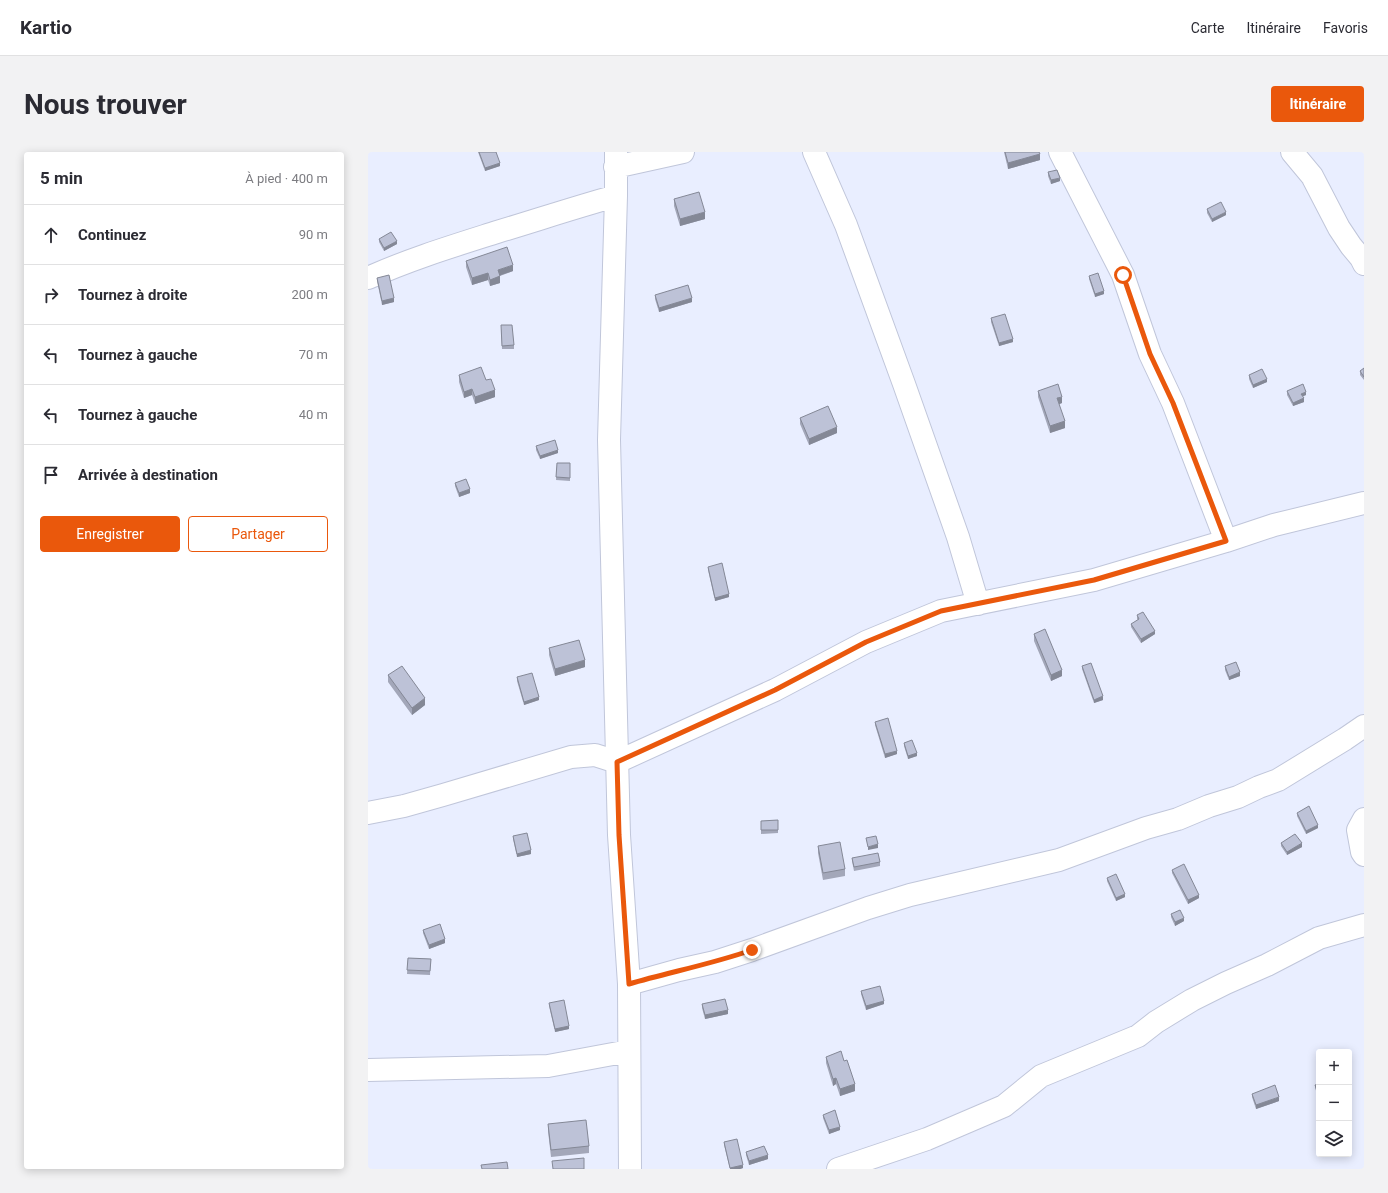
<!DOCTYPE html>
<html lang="fr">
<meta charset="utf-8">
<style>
:root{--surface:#fff;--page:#f2f2f3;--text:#2b2b33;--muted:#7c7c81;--line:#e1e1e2;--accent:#ea580c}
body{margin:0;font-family:Roboto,sans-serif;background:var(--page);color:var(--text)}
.controls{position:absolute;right:12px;bottom:12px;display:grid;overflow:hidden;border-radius:4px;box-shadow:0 2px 10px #0003}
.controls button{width:36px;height:36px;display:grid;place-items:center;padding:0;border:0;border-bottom:1px solid var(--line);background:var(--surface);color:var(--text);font:20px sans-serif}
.stop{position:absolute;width:12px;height:12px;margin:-9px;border:3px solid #ea580c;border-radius:50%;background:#fff}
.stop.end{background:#ea580c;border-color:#fff;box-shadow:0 1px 4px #0008}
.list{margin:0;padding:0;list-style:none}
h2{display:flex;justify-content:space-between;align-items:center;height:52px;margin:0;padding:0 16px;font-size:17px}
h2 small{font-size:13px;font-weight:400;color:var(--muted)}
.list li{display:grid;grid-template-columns:26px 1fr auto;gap:12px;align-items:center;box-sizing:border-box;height:60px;padding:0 16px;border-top:1px solid var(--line)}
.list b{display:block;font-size:15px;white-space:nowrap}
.list em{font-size:13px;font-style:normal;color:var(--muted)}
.actions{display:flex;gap:8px;padding:12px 16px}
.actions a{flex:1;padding:9px 0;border:1px solid var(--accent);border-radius:4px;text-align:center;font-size:14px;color:var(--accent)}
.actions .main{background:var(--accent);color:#fff}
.icon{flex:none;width:22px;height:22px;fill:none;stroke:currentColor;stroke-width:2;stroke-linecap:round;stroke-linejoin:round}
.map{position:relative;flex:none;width:996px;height:1017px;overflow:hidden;border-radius:4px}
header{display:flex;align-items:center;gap:24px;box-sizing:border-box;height:56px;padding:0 20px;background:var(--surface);border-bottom:1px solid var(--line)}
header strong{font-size:19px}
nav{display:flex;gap:22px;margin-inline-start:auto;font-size:14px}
.intro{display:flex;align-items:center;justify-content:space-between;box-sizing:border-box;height:96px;padding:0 24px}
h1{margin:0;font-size:28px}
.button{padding:10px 18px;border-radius:4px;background:var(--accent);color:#fff;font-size:14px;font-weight:700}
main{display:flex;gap:24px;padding:0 24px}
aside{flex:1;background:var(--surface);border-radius:4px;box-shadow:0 2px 10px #0003}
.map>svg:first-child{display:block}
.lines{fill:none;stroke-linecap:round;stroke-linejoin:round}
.minor-casing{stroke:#c0c6da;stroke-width:24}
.minor{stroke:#fff;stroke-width:22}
.wall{fill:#a3a7b9}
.shaded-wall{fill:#848896}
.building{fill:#bdc2d7;stroke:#848896}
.route{stroke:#ea580c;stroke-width:5}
</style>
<header>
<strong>Kartio</strong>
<nav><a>Carte</a><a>Itinéraire</a><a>Favoris</a></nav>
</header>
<div class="intro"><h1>Nous trouver</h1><a class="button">Itinéraire</a></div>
<main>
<aside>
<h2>5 min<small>À pied · 400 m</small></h2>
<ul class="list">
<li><svg class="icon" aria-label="ahead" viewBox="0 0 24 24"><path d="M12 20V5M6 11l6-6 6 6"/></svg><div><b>Continuez</b></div><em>90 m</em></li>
<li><svg class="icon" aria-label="right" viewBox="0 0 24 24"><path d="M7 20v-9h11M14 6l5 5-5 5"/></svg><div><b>Tournez à droite</b></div><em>200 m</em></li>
<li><svg class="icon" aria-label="left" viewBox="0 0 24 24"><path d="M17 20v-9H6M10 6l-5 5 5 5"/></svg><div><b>Tournez à gauche</b></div><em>70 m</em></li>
<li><svg class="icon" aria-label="left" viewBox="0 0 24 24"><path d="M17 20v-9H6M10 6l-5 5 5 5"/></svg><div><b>Tournez à gauche</b></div><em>40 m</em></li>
<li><svg class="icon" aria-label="arrive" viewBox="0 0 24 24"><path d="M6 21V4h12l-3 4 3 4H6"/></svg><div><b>Arrivée à destination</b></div></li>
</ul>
<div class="actions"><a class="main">Enregistrer</a><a>Partager</a></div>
</aside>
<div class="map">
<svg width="996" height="1017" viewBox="0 0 996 1017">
<rect width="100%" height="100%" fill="#e9eeff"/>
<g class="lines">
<g class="minor-casing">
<path id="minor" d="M248,0V44L241,288L251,683L261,832L262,1017
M446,0L478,73L536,232L590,385L610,452
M692,0L755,123L782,202L805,251L858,389
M924,0L944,24L971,76L983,94L993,106L996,112
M247,15L315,0
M0,126C42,107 85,94 129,80C169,68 208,55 248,44
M0,661L36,654L75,643L203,605L227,603L249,610L407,538L498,490L573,459L726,428L858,389L906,373L996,351
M996,667L990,678L994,700L996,703
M261,832L311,818L347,810L384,798L500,756L542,743L691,708L778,676L810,667L841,654L870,645L891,635L910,628L977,587L996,574
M0,918L180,914L261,899
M470,1017L559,987L636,954L673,924L770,884L788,870L824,848L858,831L899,813L951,786L996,773"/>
</g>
<use href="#minor" class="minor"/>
</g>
<path class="wall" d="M110,0H128L132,14L117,19Z
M636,0H671L672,8L640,17Z
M680,20L692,29L683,32L680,24Z
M306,47L337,67L312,74L306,54Z
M839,57L858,63L844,70L839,61Z
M11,87L29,92L16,99L11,90Z
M98,109L145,119L132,124V131L122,134L120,128L104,133L98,115Z
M721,124L736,142L727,145L721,127Z
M9,126L26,150L14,153L9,129Z
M287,143L324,150L291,160L287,147Z
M623,166L645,190L631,194L623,170Z
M133,177L146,193V197H134Z
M996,216V228L992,223V219Z
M91,223L118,228L127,245L107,252L104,243L96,246L91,230Z
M881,223L899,230L885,236L881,227Z
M670,239L694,251L691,252L697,276L682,281L670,245Z
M919,239L938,243L935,244L936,250L925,254L919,243Z
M432,266L469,281L441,293L432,272Z
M168,294L190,301L172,307L168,298Z
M189,311H202V329L188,328Z
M87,331L102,341L91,345L87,334Z
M340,415L361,445L347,449L340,418Z
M769,463L787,482L773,491L763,475V472L770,468L769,467Z
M666,482L694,524L683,529L666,489Z
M181,496L217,515L187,524L181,503Z
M714,514L735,548L726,551L714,517Z
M857,514L872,524L861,528L857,518Z
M20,523L57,553L44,563L20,530Z
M149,525L171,548L156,553L149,529Z
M507,570L529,602L517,606L507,573Z
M536,591L549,604L540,607L536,594Z
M929,661L950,676L938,682L929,664Z
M410,668V681L393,682V669Z
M145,684L163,702L149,705L145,687Z
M913,691L934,695L919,703L913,694Z
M450,694L477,717V724L455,728L450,701Z
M484,706L512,710V714L486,719L484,709Z
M804,718L831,746L820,752L804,721Z
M739,726L757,745L748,749L739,729Z
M803,762L816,769L807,774L803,765Z
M55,778L77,791L61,797L55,781Z
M40,806L63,807L62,823L39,822Z
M493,839L516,852L498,858L493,842Z
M181,851L201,877L187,880L181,854Z
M334,852L360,862L337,867L334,856Z
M458,905L487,939L472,944L468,932L465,934L458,911Z
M951,932V946L947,936V933Z
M884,942L911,949L888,957L884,945Z
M455,963L472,978L461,982L455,966Z
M180,972L221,994V1001L183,1005L180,979Z
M356,990L375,1016L372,1017H362L356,993Z
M378,1000L400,1007L381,1013L378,1003Z"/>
<path class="shaded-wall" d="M672,2V8L640,17V11Z
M132,11V14L117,19V16Z
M692,26V29L683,32V28Z
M337,60V67L312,74V67Z
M858,60V63L844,70V67Z
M29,89V92L16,99V96Z
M145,113V119L130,124V118Z
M120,121V128L104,133V126Z
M132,124V131L122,134V128Z
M736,139V142L727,145V142Z
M26,146V150L14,153V149Z
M324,146V150L291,160V156Z
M645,187V190L631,194V191Z
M899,227V230L885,236V233Z
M104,237V243L96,246V240Z
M127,238V245L107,252V245Z
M938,240V243L933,245V242Z
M694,245V251L689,253V246Z
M936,246V250L925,254V251Z
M697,269V276L682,281V274Z
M469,275V281L441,293V287Z
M190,298V301L172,307V304Z
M102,337V341L91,345V341Z
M361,442V445L347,449V446Z
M787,479V482L773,491V487Z
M217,508V515L187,524V517Z
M694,518V524L683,529V523Z
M872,520V524L861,528V525Z
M735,544V548L726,551V548Z
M171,545V548L156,553V550Z
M57,546V553L44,563V556Z
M529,599V602L517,606V602Z
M549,601V604L540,607V604Z
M950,673V676L938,682V679Z
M934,691V695L919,703V700Z
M510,692V696L500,698V695Z
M163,698V702L149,705V702Z
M757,742V745L748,749V746Z
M831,743V746L820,752V748Z
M816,766V769L807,774V770Z
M77,787V791L61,797V793Z
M516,849V852L498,858V854Z
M360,858V862L337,867V863Z
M201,874V877L187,880V877Z
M468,926V932L465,934V927Z
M487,932V939L472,944V937Z
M911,945V949L888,957V953Z
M472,975V978L461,982V978Z
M400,1003V1007L381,1013V1009Z
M375,1013V1016L372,1017H362V1016Z"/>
<path class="building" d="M111,0H128L132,11L117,16Z
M637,0H671L672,2L640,11Z
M689,18L692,26L683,28L680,20Z
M331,40L337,60L312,67L306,47Z
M853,50L858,60L844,67L839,57Z
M23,80L29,89L16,96L11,87Z
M139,95L145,113L130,118L132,124L122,128L120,121L104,126L98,109Z
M730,121L736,139L727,142L721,124Z
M21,123L26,146L14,149L9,126Z
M320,133L324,146L291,156L287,143Z
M637,162L645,187L631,191L623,166Z
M133,173H144L146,193L134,194Z
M113,215L118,228L123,227L127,238L107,245L104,237L96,240L91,223Z
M996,216V225L992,219Z
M894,217L899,227L885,233L881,223Z
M690,232L694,245L689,246L697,269L682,274L670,239Z
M935,232L938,240L933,242L936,246L925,251L919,239Z
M460,254L469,275L441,287L432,266Z
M187,288L190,298L172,304L168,294Z
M189,311H202V326L188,325Z
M98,327L102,337L91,341L87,331Z
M354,411L361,442L347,446L340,415Z
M775,460L787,479L773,487L763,472L771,467L769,463Z
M677,477L694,518L683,523L666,482Z
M211,488L217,508L187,517L181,496Z
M868,510L872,520L861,525L857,514Z
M723,511L735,544L726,548L714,514Z
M34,514L57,546L44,556L20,523Z
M164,521L171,545L156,550L149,525Z
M520,566L529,599L517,602L507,570Z
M544,588L549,601L540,604L536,591Z
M941,654L950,673L938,679L929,661Z
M410,668V678H393V669Z
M159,681L163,698L149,702L145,684Z
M927,682L934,691L919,700L913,691Z
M508,684L510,692L500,695L498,686Z
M472,690L477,717L455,721L450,694Z
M510,701L512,710L486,715L484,706Z
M816,712L831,743L820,748L804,718Z
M748,722L757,742L748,746L739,726Z
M812,758L816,766L807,770L803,762Z
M72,772L77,787L61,793L55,778Z
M40,806L63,807L62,819L39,818Z
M512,834L516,849L498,854L493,839Z
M357,847L360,858L337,863L334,852Z
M196,848L201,874L187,877L181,851Z
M473,899L476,909L479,908L487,932L472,937L468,926L465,927L458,905Z
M951,932V943L947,933Z
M907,933L911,945L888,953L884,942Z
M467,958L472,975L461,978L455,963Z
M218,968L221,994L183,998L180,972Z
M369,987L375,1013L362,1016L356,990Z
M396,994L400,1003L381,1009L378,1000Z
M216,1006V1017H185L184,1009Z
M139,1010L140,1017H114L113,1013Z"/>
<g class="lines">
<path class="route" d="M384,798C344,812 302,820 261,832L251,683L249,610L407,538L498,490L573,459L726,428L858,389L805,251L782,202L755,123"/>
</g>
</svg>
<div class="controls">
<button>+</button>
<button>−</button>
<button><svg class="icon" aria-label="layers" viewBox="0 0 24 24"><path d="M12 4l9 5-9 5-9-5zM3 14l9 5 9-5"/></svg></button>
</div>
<div class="stop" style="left:755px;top:123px"></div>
<div class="stop end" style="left:384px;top:798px"></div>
</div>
</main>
